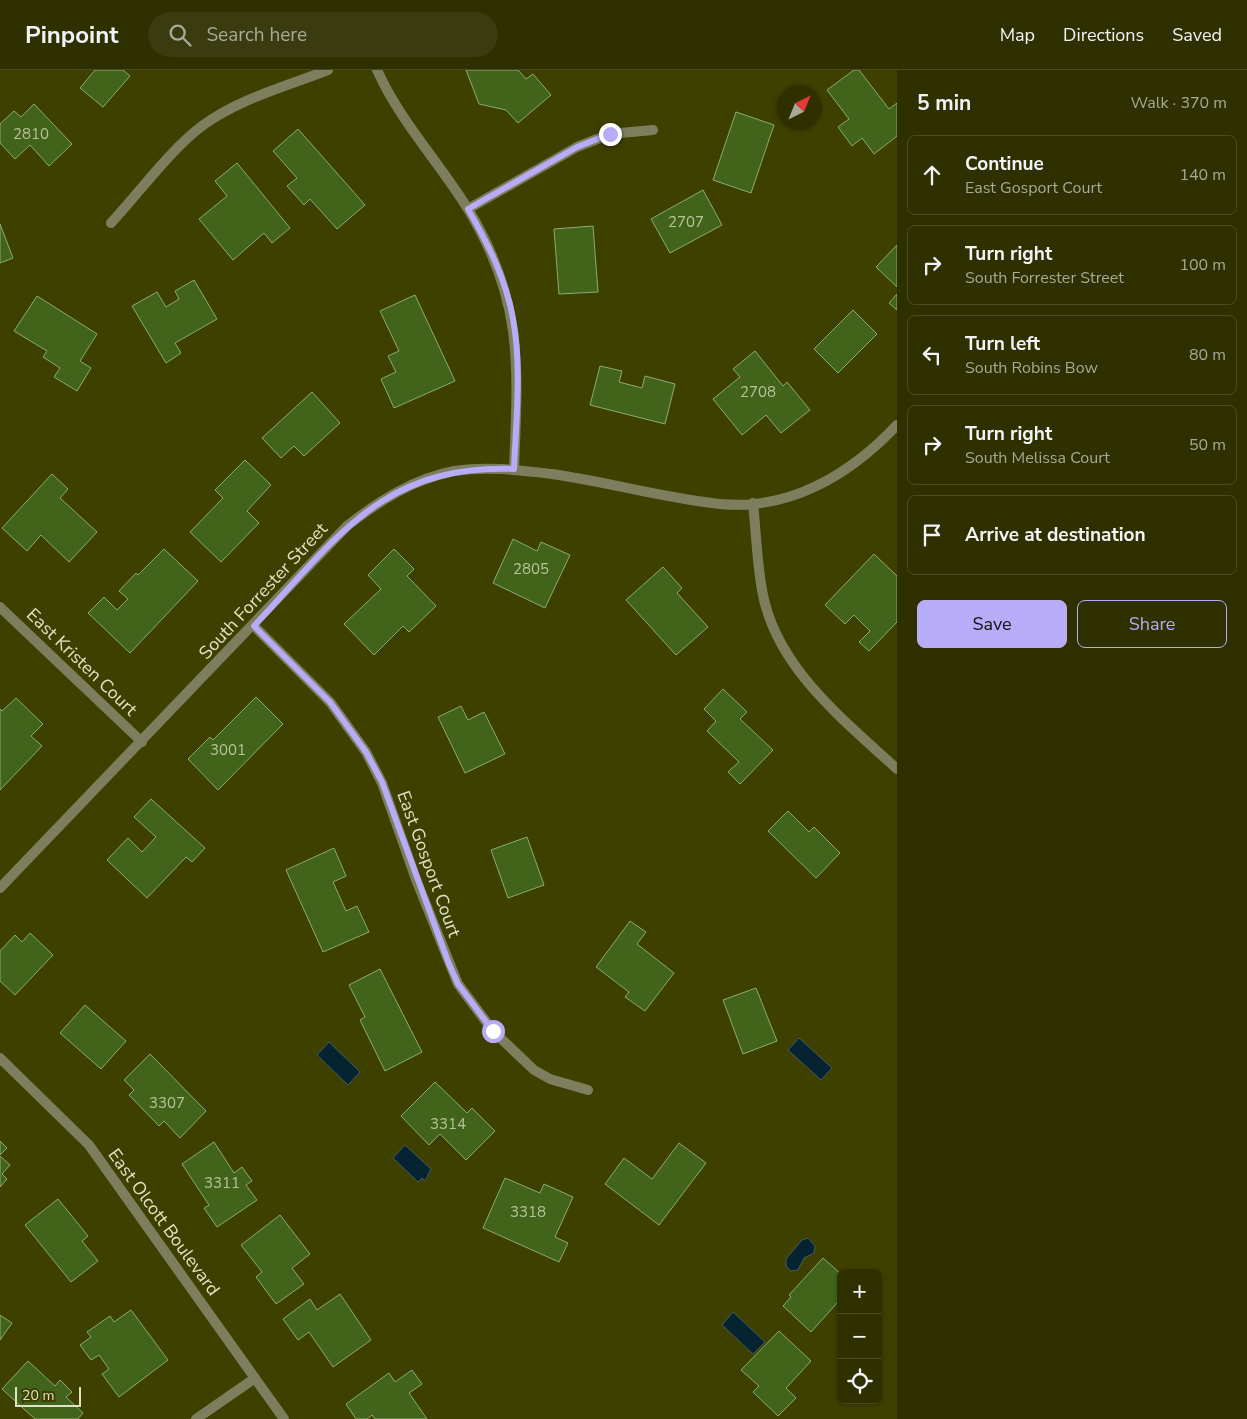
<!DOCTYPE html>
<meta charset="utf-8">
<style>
:root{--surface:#2e3000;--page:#3a3c0f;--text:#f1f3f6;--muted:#a7a999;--line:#494b22;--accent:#b8abf7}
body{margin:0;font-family:"Nunito Sans",sans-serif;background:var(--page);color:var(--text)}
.controls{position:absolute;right:15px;bottom:15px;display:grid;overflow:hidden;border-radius:8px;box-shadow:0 1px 4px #0004}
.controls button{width:45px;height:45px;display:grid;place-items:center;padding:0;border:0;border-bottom:1px solid var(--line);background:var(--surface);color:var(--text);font:25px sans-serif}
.compass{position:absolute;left:777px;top:15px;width:45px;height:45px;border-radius:50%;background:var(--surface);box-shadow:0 1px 4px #0004;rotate:43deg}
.scale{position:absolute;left:15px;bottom:12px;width:66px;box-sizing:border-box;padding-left:5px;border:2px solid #e0e2c4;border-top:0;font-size:14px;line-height:18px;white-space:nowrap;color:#e0e2c4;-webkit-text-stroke:4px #3e4000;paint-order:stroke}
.stop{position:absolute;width:15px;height:15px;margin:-11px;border:4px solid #b8abf7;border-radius:50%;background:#fff}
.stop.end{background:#b8abf7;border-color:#fff;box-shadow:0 1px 5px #0008}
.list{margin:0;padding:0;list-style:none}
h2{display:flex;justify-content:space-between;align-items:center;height:65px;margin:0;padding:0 20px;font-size:21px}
h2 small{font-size:16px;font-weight:400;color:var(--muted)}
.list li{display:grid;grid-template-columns:32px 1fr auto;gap:15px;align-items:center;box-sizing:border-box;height:80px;margin:0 10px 10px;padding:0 10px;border:1px solid var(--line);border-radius:8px}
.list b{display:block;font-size:19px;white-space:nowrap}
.list p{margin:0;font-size:16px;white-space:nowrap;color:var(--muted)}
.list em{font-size:16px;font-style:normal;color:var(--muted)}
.actions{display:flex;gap:10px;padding:15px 20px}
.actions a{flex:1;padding:11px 0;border:1px solid var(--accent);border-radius:8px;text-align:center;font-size:18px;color:var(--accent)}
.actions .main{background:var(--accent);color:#111}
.icon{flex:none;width:28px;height:28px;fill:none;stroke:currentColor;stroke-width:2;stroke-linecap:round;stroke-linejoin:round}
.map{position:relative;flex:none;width:897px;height:1349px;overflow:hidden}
header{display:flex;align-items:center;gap:30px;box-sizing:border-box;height:70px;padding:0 25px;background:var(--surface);border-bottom:1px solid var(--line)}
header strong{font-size:24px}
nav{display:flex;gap:28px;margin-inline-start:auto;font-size:18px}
.search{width:350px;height:45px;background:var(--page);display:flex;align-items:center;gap:12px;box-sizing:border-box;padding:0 18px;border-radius:28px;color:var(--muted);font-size:19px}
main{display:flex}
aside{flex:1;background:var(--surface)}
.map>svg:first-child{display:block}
.water{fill:#052331;stroke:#475c5d}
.building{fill:#41641a;stroke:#8daa76}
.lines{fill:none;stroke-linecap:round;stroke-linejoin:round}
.minor{stroke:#7c7e5d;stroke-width:10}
.route{stroke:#b8abf7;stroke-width:6}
.labels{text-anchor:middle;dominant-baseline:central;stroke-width:5;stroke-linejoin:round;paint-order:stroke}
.number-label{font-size:15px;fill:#b8c29a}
.street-label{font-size:18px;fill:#e0e2c4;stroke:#3e4000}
</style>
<header>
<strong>Pinpoint</strong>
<div class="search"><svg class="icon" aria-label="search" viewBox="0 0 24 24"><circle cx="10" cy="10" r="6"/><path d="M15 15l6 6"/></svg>Search here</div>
<nav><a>Map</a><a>Directions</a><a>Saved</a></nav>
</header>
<main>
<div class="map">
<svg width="897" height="1349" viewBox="0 0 897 1349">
<rect width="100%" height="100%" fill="#3e4000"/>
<path class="water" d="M799,968L832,998L821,1010L788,980Z
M329,972L360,1002L348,1015L317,985Z
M405,1075L431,1099L425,1111L422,1108L418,1112L393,1088Z
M808,1168L815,1176L814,1183L804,1188L798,1200L791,1201L786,1196V1189L802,1170Z
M733,1242L765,1272L753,1284L722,1255Z"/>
<path class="building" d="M95,0H123L130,6L103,37L80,18Z
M466,0H518L526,9L533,4L551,25L518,53L506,40L479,34Z
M854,0H859L889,39L897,33V66L874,84L862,68L852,76L838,57L849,49L827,20Z
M34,34L72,74L49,96L30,75L15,89L0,73V54L14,41L21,47Z
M736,42L774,55L751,123L713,110Z
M298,59L365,135L337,159L310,129L304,135L287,116L297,108L273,81Z
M237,93L290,158L272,173L264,163L233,190L199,149L227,126L215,111Z
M703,120L722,155L670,183L651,149Z
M0,154L13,188L0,193Z
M593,156L598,222L559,224L554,159Z
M897,175V217L876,197Z
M194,210L217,249L175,273L181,283L166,293L132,236L157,222L166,237L179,229L175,221Z
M897,224V240L889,233Z
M415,225L455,311L394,338L381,309L396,302L388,286L399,281L380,241Z
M37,226L97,264L80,291L91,298L77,321L54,307L60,298L43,287L47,281L14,261Z
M853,240L877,264L838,303L814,279Z
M755,281L783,316L787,312L810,340L781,363L766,345L742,365L713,329L740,307L733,299Z
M600,296L622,301L619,312L642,318L645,306L675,314L665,354L590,335Z
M312,322L340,353L304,386L294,376L281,388L262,368Z
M245,390L271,415L247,441L259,453L221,492L190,462L223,428L215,420Z
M52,404L68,419L60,428L97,462L69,492L41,465L27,481L2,458Z
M513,469L537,481L541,472L570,485L545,538L493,513Z
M164,479L198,511L130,583L88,543L104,527L117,540L128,529L119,521L136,503L138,505Z
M394,479L414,499L407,506L436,536L409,562L403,556L374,585L344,554L381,519L368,505Z
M874,484L897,506V552L869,581L859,572L870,561L854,545L845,554L825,535Z
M663,497L682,518L677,523L708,557L676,585L626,530Z
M723,619L747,642L740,649L773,680L740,714L728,702L739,692L707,661L716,651L704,639Z
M256,627L283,654L218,720L188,689L210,667L213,670Z
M16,628L43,654L31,666L42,676L0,720V639L2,641Z
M461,636L468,650L484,642L505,684L465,703L438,647Z
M151,729L205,778L192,792L186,787L147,828L107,790L128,768L142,782L156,767L134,747Z
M788,741L809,762L814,757L840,783L816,808L768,761Z
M527,767L544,815L508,828L491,780Z
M334,778L346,806L333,812L346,841L357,836L369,862L323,882L286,800Z
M630,851L646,862L637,874L674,903L645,941L625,927L629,922L596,897Z
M30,863L53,885L15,925L0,911V881L15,865L22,872Z
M380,899L422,982L385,1001L360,950L365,947L349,915Z
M756,918L777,971L743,984L723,930Z
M85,935L126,971L101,999L60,963Z
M150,984L206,1041L180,1068L164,1051L159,1056L129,1025L134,1020L124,1010Z
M435,1012L467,1043L472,1038L495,1061L466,1090L440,1064L429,1075L401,1046Z
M0,1071L7,1078L0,1085Z
M214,1072L234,1103L242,1097L252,1111L246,1115L257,1130L217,1157L204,1138L209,1135L182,1094Z
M679,1073L706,1093L659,1155L605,1114L624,1088L652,1109Z
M0,1086L10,1095L2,1104L7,1109L0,1117Z
M505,1108L540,1123L544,1114L573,1127L555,1167L568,1173L559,1192L483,1158Z
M58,1129L88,1166L82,1171L98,1191L71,1212L25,1155Z
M280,1145L310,1184L292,1198L304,1214L276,1234L256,1207L262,1202L241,1175Z
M823,1188L841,1204V1237L837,1233L811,1262L783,1236L791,1227L789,1225Z
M340,1224L371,1270L333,1297L309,1262L298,1270L283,1249L310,1229L317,1240Z
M131,1240L168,1290L119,1327L102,1304L109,1299L99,1285L91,1290L80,1275L91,1267L87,1262L110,1246L114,1252Z
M0,1245L12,1253L0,1270Z
M779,1261L811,1291L786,1318L796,1328L778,1346L753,1322L759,1316L741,1300Z
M28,1291L55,1316L60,1310L72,1322L66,1327L83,1343L78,1349H35L2,1319Z
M412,1300L422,1314L409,1323L427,1349H375L372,1345L367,1349H356L346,1334L389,1303L395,1312Z"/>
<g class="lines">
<path class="minor" d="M377,0C400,51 439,92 468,139C524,231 518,297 514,399
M468,139L577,77L610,64L653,60
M111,153C138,124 171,79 202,56C238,29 287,16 328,0
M753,433C756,462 757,492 762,520C775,597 843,649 897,699
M0,537L142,672
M254,556L330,632L366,682L382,713L417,812L458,914L493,961L534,1000L550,1009L588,1020
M0,818L347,456C379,431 413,409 454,401C487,396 519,400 552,404C608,412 664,428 720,434C790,441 851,404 897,355
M0,988L89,1075L284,1349
M196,1349L255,1308"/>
</g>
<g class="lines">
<path class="route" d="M493,961L458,914L449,894L382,712L366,682L330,632L254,556C336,469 382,394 514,399C516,350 522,298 513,249C506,209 488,174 468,139L577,77L610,64"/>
</g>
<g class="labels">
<g class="number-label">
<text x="31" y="64">2810</text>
<text x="686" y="152">2707</text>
<text x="758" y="322">2708</text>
<text x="531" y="499">2805</text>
<text x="228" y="680">3001</text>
<text x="167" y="1033">3307</text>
<text x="448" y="1054">3314</text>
<text x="222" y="1113">3311</text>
<text x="528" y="1142">3318</text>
</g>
<g class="street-label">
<text transform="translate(263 521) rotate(-47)">South Forrester Street</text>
<text transform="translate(82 592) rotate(44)">East Kristen Court</text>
<text transform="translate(429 794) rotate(70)">East Gosport Court</text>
<text transform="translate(164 1152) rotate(54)">East Olcott Boulevard</text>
</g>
</g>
</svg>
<div class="controls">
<button>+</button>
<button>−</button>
<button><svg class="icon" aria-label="locate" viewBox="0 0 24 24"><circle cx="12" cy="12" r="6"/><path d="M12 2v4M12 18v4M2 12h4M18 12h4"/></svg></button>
</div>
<svg class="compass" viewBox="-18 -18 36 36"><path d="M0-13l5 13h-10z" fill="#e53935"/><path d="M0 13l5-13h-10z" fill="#a7a999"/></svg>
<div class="scale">20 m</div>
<div class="stop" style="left:493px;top:961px"></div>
<div class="stop end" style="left:610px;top:64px"></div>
</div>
<aside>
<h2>5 min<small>Walk · 370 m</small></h2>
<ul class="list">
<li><svg class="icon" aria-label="ahead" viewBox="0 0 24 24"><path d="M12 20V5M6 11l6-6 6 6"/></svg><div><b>Continue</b><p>East Gosport Court</p></div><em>140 m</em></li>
<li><svg class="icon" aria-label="right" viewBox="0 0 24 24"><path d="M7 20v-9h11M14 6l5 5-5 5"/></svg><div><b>Turn right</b><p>South Forrester Street</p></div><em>100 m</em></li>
<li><svg class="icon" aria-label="left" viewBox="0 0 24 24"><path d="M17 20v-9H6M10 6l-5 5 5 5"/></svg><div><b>Turn left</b><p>South Robins Bow</p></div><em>80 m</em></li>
<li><svg class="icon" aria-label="right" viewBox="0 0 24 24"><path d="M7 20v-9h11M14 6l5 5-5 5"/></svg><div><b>Turn right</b><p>South Melissa Court</p></div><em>50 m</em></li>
<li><svg class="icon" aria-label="arrive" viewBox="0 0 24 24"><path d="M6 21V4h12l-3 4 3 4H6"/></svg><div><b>Arrive at destination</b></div></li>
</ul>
<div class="actions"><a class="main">Save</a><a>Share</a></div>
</aside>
</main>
